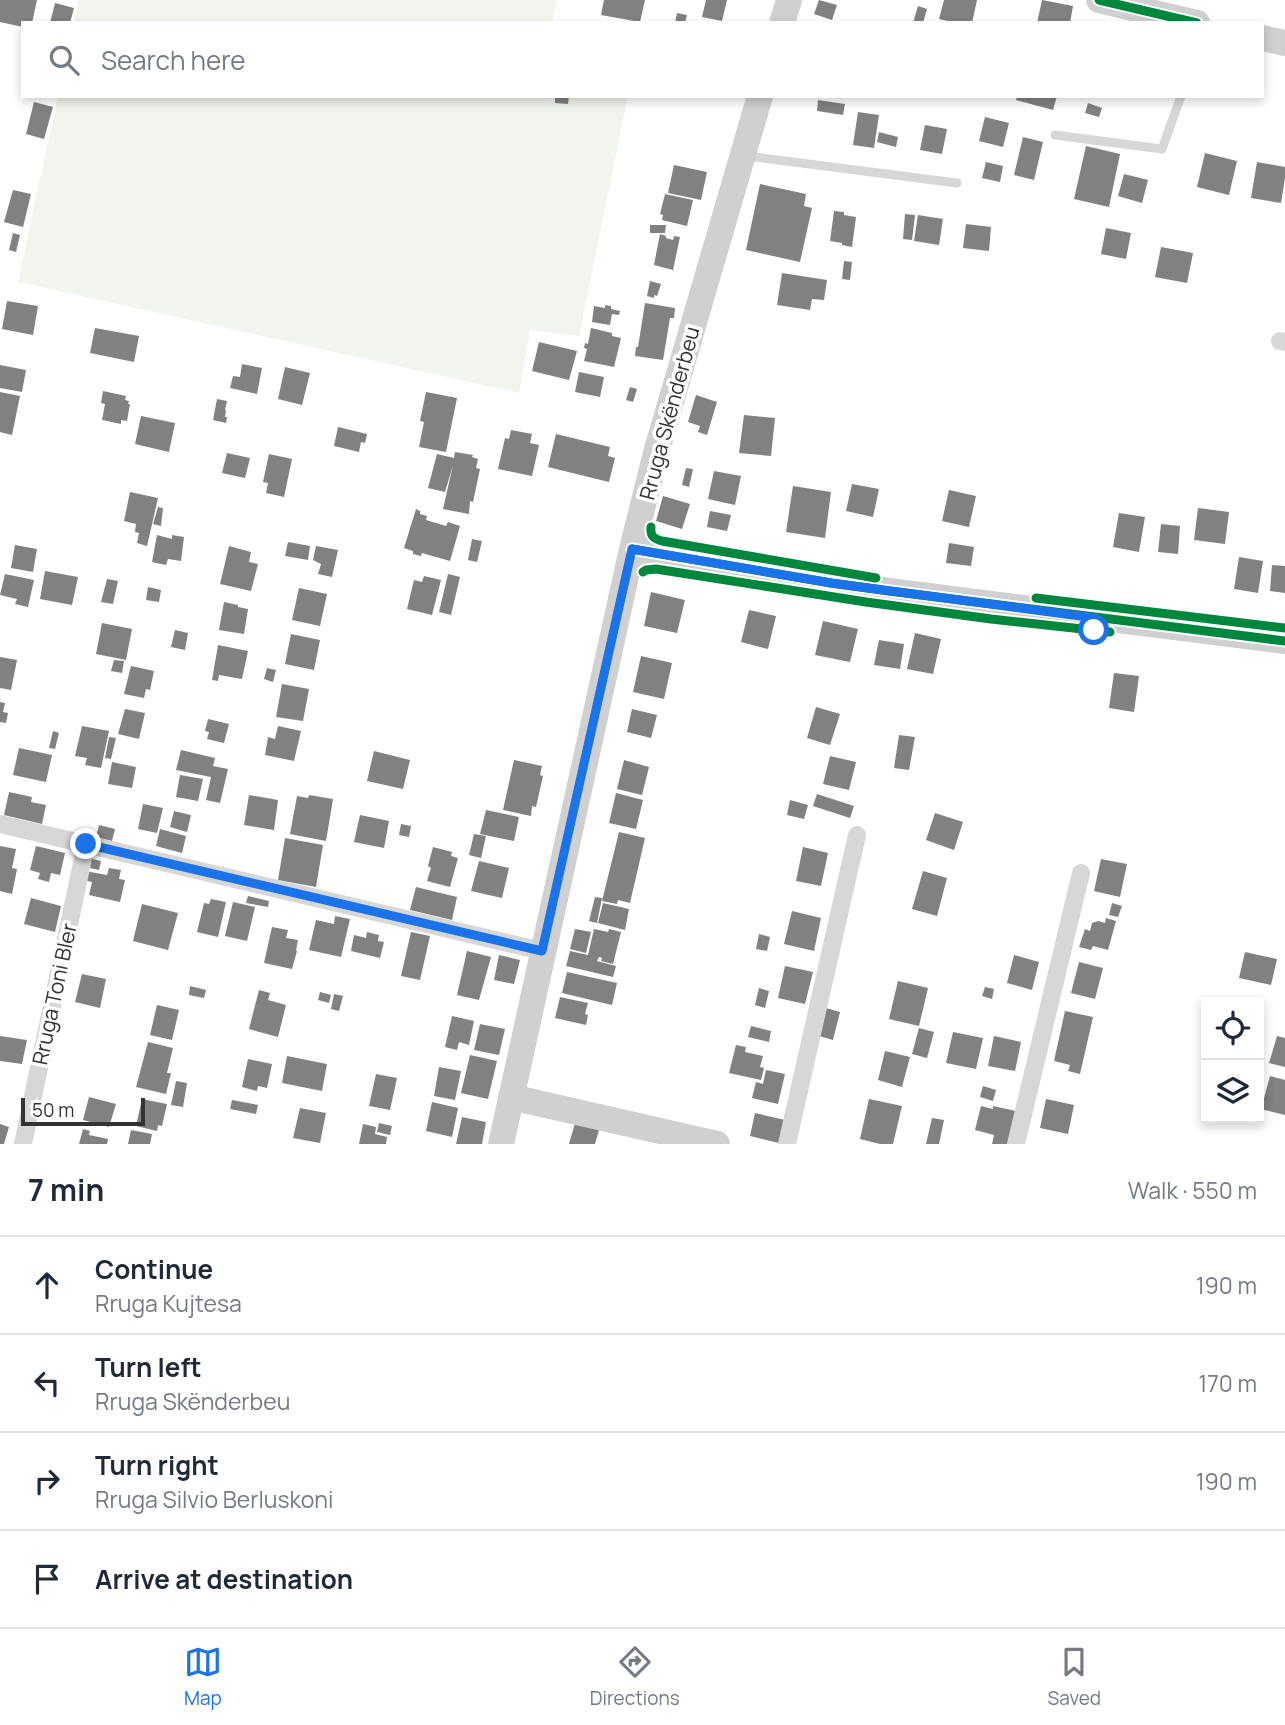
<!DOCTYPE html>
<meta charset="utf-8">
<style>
:root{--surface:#fff;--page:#f2f2f3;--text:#1f2937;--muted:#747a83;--line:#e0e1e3;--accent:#1a73e8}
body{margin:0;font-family:Manrope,sans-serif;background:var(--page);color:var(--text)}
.controls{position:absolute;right:21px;bottom:21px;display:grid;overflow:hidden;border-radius:0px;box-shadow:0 4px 10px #0003}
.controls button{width:63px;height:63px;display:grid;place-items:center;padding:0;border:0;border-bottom:2px solid var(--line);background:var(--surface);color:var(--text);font:35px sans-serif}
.scale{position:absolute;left:21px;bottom:18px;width:124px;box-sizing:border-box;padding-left:7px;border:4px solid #333;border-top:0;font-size:19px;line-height:24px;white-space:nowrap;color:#333;-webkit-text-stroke:5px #fff;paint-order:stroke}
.stop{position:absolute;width:21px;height:21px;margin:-16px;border:5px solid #1a73e8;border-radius:50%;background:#fff}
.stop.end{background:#1a73e8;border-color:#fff;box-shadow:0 2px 7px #0008}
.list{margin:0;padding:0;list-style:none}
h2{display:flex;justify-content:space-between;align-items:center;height:91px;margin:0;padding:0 28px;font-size:30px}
h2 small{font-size:23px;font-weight:400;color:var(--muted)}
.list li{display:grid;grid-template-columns:46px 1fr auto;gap:21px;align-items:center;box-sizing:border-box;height:98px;padding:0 28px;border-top:2px solid var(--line)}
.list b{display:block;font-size:26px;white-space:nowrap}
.list p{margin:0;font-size:23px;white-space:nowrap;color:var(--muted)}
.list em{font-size:23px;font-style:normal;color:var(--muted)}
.icon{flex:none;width:38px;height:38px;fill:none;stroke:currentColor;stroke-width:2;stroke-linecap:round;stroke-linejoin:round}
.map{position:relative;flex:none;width:1285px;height:1144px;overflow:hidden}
.search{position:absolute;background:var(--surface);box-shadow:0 4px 10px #0003;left:21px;right:21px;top:21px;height:77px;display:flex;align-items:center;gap:18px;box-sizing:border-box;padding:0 24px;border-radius:0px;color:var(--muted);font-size:26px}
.sheet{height:483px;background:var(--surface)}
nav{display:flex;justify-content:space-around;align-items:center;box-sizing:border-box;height:98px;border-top:2px solid var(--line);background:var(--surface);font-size:19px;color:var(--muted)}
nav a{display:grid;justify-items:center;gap:4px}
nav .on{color:var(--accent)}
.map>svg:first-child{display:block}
.green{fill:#f1f5ed}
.building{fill:#818181}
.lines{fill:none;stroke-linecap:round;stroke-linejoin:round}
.lane{stroke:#d7d7d7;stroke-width:9}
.street{stroke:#d7d7d7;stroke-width:18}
.secondary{stroke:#d0d0d0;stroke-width:26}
.cycleway-casing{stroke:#fff;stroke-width:13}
.cycleway{stroke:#00873e;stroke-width:9}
.route{stroke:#1a73e8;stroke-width:9}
.labels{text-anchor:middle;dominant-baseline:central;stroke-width:7;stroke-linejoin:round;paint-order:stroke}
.street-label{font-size:21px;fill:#333;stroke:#fff}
</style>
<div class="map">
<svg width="1285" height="1144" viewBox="0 0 1285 1144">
<rect width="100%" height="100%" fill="#fff"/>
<path class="green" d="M78,0H557L552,23H74Z
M58,96H628L579,336L530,330L519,393L18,282Z"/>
<path class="building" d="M0,0H37L32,23H23V27L0,22Z
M604,0H645L640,22L601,15Z
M706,0H727L722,21L702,17Z
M819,0L837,5L832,20L814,14Z
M944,0H977L972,23H956L939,19Z
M1042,0L1073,6L1070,23H1037Z
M55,3L74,8L70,23H50Z
M918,6L927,9L923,23H913Z
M677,13L687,15L685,23H675Z
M555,96H569L568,104L555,103Z
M1017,96H1057L1053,110L1016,100Z
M818,100L845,104L843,115L817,111Z
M34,102L53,107L44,139L26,134Z
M1088,103L1102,108L1099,117L1085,113Z
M858,112L879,115L874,148L853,145Z
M985,117L1009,123L1003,147L979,141Z
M925,125L947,129L942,154L920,150Z
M879,132L898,137L896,147L877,142Z
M1023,137L1043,142L1034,180L1014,175Z
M1086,146L1120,154L1109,207L1074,199Z
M1205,153L1237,161L1229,195L1197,187Z
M986,162L1003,166L1000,182L982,178Z
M1257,162L1285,167V178L1281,203L1251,198Z
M674,165L707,172L701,200L668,193Z
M1124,174L1148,180L1142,203L1118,196Z
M760,184L806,194L804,206L812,208L800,262L746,250Z
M13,190L31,194L23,227L4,222Z
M665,194L693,200L687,226L662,220L663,215L660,214Z
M834,211L844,212V215L856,217L852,247L842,245V243L830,241Z
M905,214L915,215L912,240L903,239Z
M918,215L943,219L939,245L914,241Z
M966,224L991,227L989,251L963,248Z
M650,225H666L665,233H650Z
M1106,228L1131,233L1126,259L1101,254Z
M13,233L20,235L16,252L9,250Z
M660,234L666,236V238L673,240L674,236L680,237L673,270L654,265Z
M1161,247L1193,253L1187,283L1155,277Z
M844,261L852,262L850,280L842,279Z
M782,273L827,280L824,300L812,299L810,310L777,305Z
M650,281L661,284L657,296L654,295V298L647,296Z
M7,301L38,306L33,335L2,329Z
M645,303L675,308L674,318H670L663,360L635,356L636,347H638Z
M605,305L611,306V309L620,311L619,315L612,314L610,325L592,322L594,306L605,308Z
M95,328L139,336L134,362L90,353Z
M591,328L612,333V336L621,338L614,367L584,361L587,349L584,348L585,343L588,344Z
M539,342L577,351L569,380L532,371Z
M242,364L262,368L257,394L230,388L233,376L240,377Z
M0,365L26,370L22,392L0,388Z
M285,367L310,373L302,405L278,399Z
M579,372L604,377L600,397L575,392Z
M630,387L637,389L633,402L626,400Z
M103,391L126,396L125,400L129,401L128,404H130L127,421L121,420V424L102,420L105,404L101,403Z
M0,392L20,396L12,435L0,432Z
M426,392L457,398L446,452L419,447L424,422L420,421Z
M696,395L717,402L707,435L698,432L700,426L688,422Z
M217,399L227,401L225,410H226L225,417H227L226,423L213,420Z
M744,415L775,418L771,456L739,453Z
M141,416L175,423L169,452L135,444Z
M338,427L367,434L365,443L361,442L359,452L334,446Z
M511,430L532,434L530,443L539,445L532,476L498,469L505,438L509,439Z
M556,434L610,447L608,456L615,458L609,482L548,467Z
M455,452L473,455L472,457L478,459L476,468L480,469L473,502L470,501L469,514L443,509L453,465L445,492L428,488L437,454L454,458Z
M227,453L250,458L245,478L222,473Z
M269,454L292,459L284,497L266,493L268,483L263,482Z
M686,468L693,469L689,487L682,485Z
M714,471L741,476L735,505L708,499Z
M852,484L879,489L873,517L846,511Z
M793,486L831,492L825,538L786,532Z
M949,490L976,496L969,527L942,521Z
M130,492L158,498L147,546L137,543L139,533L135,532L136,524L124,521Z
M663,496L690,504L682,529L656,521Z
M158,507L163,508L161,526L153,524Z
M1198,508L1229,512L1225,544L1194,540Z
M416,509L420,511V514L427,516L426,520L446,526L448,522L460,526L450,561L422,553L421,556L413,554V551L404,548Z
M710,511L731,515L727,531L707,527Z
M1119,513L1145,517L1139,552L1113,547Z
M1161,524L1180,526L1178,554L1158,552Z
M157,535L172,539V535L184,537L181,561L168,559L166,565L152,562Z
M472,539L482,541L477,562L468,560Z
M288,542L310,546L308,560L285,556Z
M949,543L974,547L971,566L946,563Z
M15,545L37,549L33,572L11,568Z
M229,546L251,552L249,562L258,564L251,591L220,584Z
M316,546L338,550L332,577L318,574L321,564L313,560Z
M1239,557L1263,561L1258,593L1234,589Z
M1272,565L1285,566V593L1270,591Z
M45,571L78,577L72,605L40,599Z
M5,574L34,580L28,607L15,604L17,599L0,595Z
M448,574L460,577L451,615L439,612Z
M424,576L441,580L432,615L407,609L414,580L422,582Z
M107,579L118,581L113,604L101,602Z
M148,587L161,590L159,602L146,600Z
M299,588L327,594L320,626L292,620Z
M651,592L685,600L677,633L644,626Z
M224,602L238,605V607L248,609L244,634L219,630Z
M749,610L776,616L768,649L741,642Z
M823,621L858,629L850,662L815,655Z
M102,623L132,629L126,660L96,654Z
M175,630L188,633L185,650L171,647Z
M915,633L941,639L933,674L907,669Z
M291,634L320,640L314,670L285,664Z
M879,640L904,644L900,669L874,665Z
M218,645L248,651L242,679L219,675L218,681L212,680Z
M641,656L672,663L664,699L633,692Z
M0,657L17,660L11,690L0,688Z
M114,660L124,661L122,673L111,671Z
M131,666L154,671L150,690L146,689L144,698L124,694Z
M267,668L276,670L273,682L264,679Z
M1114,673L1139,676L1134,712L1109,708Z
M282,684L309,689L303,721L276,717Z
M0,702L5,703L3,712L8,713L6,723L0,722Z
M816,707L840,714L830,745L807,738Z
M125,709L145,713L139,739L118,734Z
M632,709L657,715L651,738L627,732Z
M208,719L229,724L224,743L207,739L209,732L205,731Z
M82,726L109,731L101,768L85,765L87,758L75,756Z
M278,726L301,731L294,761L265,755L268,737L275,739Z
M53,731L59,733L55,749L49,748Z
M899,735L915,737L909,770L894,768Z
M109,737L116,738L111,759L105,758Z
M19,748L52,755L46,782L13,775Z
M181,750L215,758L213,766L228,769L220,803L206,800L211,777L176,770Z
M374,751L410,760L403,789L367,781Z
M830,756L856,762L849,790L823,784Z
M514,760L542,766L540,775L543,776L536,807L532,806L531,816L503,810Z
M624,760L649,767L642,795L617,789Z
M112,762L136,767L132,788L108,784Z
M180,775L203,779L198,801L176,797Z
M9,792L32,797L31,802L46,805L42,824L4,815Z
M616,793L643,800L636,829L609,823Z
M817,794L854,806L850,818L813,806Z
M249,795L278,800L274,830L244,825Z
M309,795L333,799L326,841L290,834L297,796L308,798Z
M790,800L808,805L804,819L787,815Z
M143,804L163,808L157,833L138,829Z
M486,810L519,817L514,841L480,834Z
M174,811L191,815L187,832L170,827Z
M935,813L963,822L954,850L926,840Z
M360,815L389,821L384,848L354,842Z
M401,824L411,826L409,837L399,835Z
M99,825L115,829L112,841L96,837Z
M160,829L186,836L182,853L156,846Z
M619,832L645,838L630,903L618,900L617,904L602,901Z
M474,834L486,836L481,858L469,855Z
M285,838L323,845L316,887L278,880Z
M0,846L16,849L12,868L17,869L12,894L0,891Z
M36,846L65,853L60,875L51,873L49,882L38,879L40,873L30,870Z
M433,847L452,852L451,856L458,858L450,887L427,881L431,868L428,866Z
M803,847L828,853L821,886L796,881Z
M87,858L101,861L99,870L85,867Z
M1101,859L1127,864L1120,897L1094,891Z
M479,861L509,868L502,898L471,891Z
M109,868L121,870L119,879L125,880L120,902L89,895L92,882L83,880L85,871L107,875Z
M923,871L947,878L937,916L912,909Z
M416,887L457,897L452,920L410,910Z
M248,896L269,901L268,907L246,903Z
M595,897L602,898L597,923L589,921Z
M31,898L61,906L55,932L24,924Z
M211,899L226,902L218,937L197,932L204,903L209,904Z
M233,902L255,907L247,941L225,936Z
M603,903L629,909L625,930L598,923Z
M1112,903L1122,906L1118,917L1109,915Z
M142,904L178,913L168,950L133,941Z
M792,911L821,918L814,951L784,944Z
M335,916L350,919L341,957L309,950L316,920L334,924Z
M1106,918L1116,921L1108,950L1093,946L1091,950L1079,947L1085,929L1090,931L1092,923L1098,921L1105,923Z
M272,927L288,930L286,938L298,940L296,951H297L292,969L264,963Z
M575,929L591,932L586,953L570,949Z
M594,929L608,932L609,929L621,932L613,964L601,961L602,958L599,957L597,961L616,966L613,977L566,966L570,951L588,955Z
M367,932L379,935L378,941L384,942L380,958L351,951L354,935L366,938Z
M411,932L430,936L420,980L401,976Z
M759,934L770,937L767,951L756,949Z
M467,951L491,957L479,1000L457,995Z
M1245,952L1277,959L1271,985L1239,978Z
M499,955L520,960L514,984L494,980Z
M1014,955L1039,962L1032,990L1007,983Z
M1079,962L1103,968L1095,999L1071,993Z
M785,966L813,972L805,1004L778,998Z
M567,972L617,983L612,1005L562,993Z
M82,974L106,979L100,1008L75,1002Z
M898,981L928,988L919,1026L889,1019Z
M190,986L206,990L204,998L189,995Z
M985,987L994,989L992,999L982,996Z
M759,988L769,991L765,1008L755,1005Z
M259,990L270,993L268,1000L286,1005L278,1037L249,1029Z
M320,992L331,995L329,1003L318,1000Z
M334,994L343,996L339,1011L331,1009Z
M560,997L588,1003L585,1014L588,1015L586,1025L555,1018Z
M157,1005L179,1010L172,1040L150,1035Z
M826,1008L840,1012L833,1040L819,1036Z
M1065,1011L1093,1017L1080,1074L1068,1071L1070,1065L1054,1061Z
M452,1016L474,1021L469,1045L459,1042L457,1050L445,1047Z
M480,1024L505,1029L499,1055L474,1050Z
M751,1026L771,1031L769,1042L748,1037Z
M919,1028L934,1032L927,1058L912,1054Z
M953,1032L983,1038L976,1069L946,1063Z
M0,1036L27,1040L22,1064L0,1061Z
M994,1036L1021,1042L1015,1071L988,1066Z
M1277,1036L1285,1038V1067L1269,1063Z
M148,1042L173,1048L167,1073H171L166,1094L136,1087Z
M736,1045L746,1047L745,1052L763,1056L760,1067L764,1068L761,1080L729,1073Z
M885,1051L910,1057L902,1087L878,1080Z
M470,1055L497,1061L488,1099L461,1093Z
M287,1056L327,1064L322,1091L282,1083Z
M248,1059L272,1064L267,1088L258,1086L257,1091L242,1087Z
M439,1067L461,1071L455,1100L434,1096Z
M766,1070L785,1074L778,1104L752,1098L756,1082L763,1084Z
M376,1074L397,1078L390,1110L369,1106Z
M1270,1076L1285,1080V1115L1261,1109Z
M176,1081L187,1083L183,1107L171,1105Z
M983,1086L996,1090L993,1101L980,1097Z
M89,1097L116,1104L109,1127L83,1120Z
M142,1099L167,1104L162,1126L158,1125L157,1131L136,1126Z
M869,1099L902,1106L893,1144H880L860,1139Z
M1046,1099L1074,1105L1068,1134L1040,1128Z
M232,1100L258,1105L256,1114L230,1109Z
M432,1102L458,1108L452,1137L426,1131Z
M981,1106L993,1109V1106L1016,1111L1008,1144H992L994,1135L975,1130Z
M300,1108L326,1113L320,1143L293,1138Z
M755,1113L785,1120L779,1143L750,1136Z
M462,1117L486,1122L482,1144H456Z
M932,1118L944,1120L939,1144H926Z
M379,1123L392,1126L390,1135L377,1132Z
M575,1123L599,1130L595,1144H569Z
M0,1124L9,1127L4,1144H0Z
M363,1124L376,1127L375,1134L387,1137L386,1144H359Z
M83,1129L90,1131L89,1135L108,1139L107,1144H79Z
M131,1130L152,1134L150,1144H128Z"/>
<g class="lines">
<path class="lane" d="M1055,135L1162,149L1181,96
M747,156L957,183"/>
<path class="street" d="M1280,341L1285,342
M0,824L542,951
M23,1144L86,844
M787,1144L857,835
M1016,1144L1081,873"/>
<path class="secondary" d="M1099,0L1197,23
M782,23L789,0
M1262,38L1285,43
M632,549L831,583L889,591L1285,641
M511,1097L717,1144
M501,1144L632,549L656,453L760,96"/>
<g class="cycleway-casing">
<path id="cycleway" d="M1099,0L1197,23
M651,527C650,536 654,539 662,541L876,578
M632,549L831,583L889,591L1285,641
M643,572L646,570L656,569L866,602L991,619L1110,632
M1036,598L1285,628"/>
</g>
<use href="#cycleway" class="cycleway"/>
</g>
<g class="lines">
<path class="route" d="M86,844L542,951L632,549L831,583L1095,618L1094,630"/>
</g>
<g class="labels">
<g class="street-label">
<text transform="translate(669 413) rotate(-75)">Rruga Skënderbeu</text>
<text transform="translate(54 994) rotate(-78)">Rruga Toni Bler</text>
</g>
</g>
</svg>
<div class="controls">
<button><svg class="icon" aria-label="locate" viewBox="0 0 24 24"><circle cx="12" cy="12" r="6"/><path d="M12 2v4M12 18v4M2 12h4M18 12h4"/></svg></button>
<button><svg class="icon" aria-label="layers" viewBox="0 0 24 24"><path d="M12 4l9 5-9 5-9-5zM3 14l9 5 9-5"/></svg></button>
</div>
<div class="scale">50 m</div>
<div class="stop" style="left:1094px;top:630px"></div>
<div class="stop end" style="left:86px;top:844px"></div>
<div class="search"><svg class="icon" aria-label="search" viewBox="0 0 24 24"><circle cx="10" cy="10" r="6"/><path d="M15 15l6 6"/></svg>Search here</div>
</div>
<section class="sheet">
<h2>7 min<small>Walk · 550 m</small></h2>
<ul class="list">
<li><svg class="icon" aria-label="ahead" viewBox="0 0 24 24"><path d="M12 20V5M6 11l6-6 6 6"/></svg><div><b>Continue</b><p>Rruga Kujtesa</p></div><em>190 m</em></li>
<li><svg class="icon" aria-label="left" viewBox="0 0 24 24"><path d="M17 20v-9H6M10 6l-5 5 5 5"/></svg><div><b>Turn left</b><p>Rruga Skënderbeu</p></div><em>170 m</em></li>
<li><svg class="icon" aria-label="right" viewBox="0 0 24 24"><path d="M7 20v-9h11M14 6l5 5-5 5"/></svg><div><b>Turn right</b><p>Rruga Silvio Berluskoni</p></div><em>190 m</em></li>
<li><svg class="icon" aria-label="arrive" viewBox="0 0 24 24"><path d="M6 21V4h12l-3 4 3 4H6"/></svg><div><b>Arrive at destination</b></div></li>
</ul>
</section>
<nav>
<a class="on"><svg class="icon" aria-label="map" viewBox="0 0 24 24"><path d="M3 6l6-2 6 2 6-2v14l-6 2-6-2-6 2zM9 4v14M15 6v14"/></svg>Map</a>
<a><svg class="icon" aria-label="directions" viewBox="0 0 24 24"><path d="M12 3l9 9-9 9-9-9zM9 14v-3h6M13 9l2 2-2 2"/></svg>Directions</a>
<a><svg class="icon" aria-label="saved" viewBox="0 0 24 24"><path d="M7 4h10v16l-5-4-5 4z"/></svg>Saved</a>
</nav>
